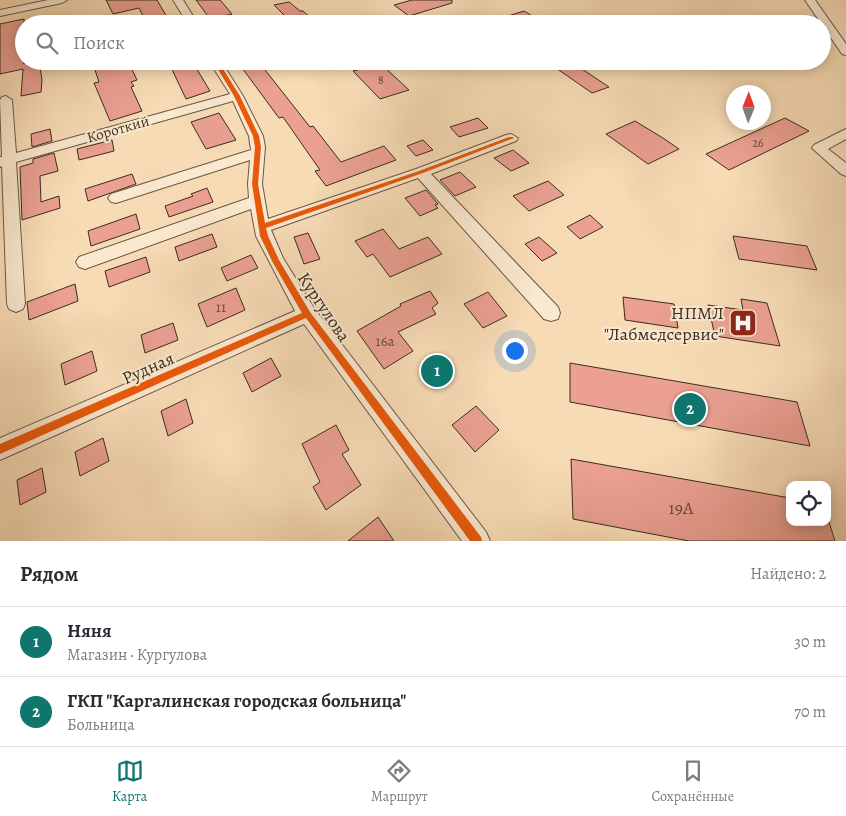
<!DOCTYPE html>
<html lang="ru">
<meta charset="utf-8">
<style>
:root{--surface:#fff;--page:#f7f7f7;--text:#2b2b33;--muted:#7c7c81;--line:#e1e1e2;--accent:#0f766e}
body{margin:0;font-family:Alegreya,serif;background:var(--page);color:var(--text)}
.controls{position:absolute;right:15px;bottom:15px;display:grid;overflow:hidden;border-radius:10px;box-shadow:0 2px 12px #0003}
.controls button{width:45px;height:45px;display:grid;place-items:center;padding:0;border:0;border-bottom:1px solid var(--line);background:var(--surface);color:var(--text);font:25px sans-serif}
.compass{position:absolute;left:726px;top:85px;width:45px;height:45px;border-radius:50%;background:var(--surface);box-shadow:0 2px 12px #0003;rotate:1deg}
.you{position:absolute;left:514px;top:350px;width:18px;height:18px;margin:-12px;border:4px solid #fff;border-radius:50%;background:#1a73e8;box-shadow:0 0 0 8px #1a73e833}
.badge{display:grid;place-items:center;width:32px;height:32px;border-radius:50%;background:var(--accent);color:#fff;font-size:16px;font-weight:700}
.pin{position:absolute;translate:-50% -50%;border:2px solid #fff;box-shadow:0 1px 5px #0006}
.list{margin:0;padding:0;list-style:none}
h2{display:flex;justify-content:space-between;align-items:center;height:65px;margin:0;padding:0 20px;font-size:21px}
h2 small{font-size:16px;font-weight:400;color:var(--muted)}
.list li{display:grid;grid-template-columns:32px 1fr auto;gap:15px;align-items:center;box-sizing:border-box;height:70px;padding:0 20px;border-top:1px solid var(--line)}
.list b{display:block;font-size:19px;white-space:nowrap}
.list p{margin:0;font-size:16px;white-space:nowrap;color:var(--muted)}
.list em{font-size:16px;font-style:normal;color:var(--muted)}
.icon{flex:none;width:28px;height:28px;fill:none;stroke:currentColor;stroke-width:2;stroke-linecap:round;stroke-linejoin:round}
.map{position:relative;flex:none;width:846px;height:541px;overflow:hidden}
.search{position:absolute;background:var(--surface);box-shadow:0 2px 12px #0003;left:15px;right:15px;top:15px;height:55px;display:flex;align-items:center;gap:12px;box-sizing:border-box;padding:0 18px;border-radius:28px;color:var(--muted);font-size:19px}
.sheet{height:205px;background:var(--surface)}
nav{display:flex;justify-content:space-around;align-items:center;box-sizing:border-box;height:70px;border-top:1px solid var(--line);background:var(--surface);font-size:14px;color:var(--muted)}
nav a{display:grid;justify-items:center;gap:2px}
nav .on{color:var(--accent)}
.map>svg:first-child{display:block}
.building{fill:#eba092;stroke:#392d1f}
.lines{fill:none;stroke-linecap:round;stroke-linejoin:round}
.minor-casing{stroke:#685844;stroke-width:2}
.minor{fill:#fae8cf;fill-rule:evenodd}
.cycleway-casing{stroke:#fae8cf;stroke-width:3}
.cycleway{fill:#e8590c;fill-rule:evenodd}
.labels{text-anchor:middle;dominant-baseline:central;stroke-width:4;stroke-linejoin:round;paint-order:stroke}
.far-number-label{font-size:12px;fill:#664a3c}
.far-street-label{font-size:15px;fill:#392d1f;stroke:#fae8cf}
.number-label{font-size:15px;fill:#664a3c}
.street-label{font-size:18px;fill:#392d1f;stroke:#fae8cf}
.poi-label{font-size:18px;fill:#392d1f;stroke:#fae8cf;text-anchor:end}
.near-number-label{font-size:18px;fill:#664a3c}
</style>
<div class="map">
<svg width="846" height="541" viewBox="0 0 846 541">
<rect width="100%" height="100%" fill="#f7dbb5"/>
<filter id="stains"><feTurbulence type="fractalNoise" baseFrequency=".004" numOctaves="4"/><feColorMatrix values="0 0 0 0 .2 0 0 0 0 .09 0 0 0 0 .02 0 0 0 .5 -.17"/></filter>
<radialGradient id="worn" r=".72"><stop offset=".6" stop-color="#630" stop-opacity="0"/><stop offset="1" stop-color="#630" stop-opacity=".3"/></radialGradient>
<path class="building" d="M106,0H157L167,17L146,22L139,8L113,14Z
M196,0H220L232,14L210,19Z
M412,0H452V3L409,16L394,5Z
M289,2L300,11H303L317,24H293L274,5Z
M524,11L546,24H493L492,21Z
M24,19V64V61H39L42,80L41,92L21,96L23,69L0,74V24Z
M92,61H128L137,80L131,82L134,86L131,87L142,111L110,121L94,83L99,82Z
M168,61H192L210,91L186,99Z
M237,61H258L310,127L313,126L341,162L384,146L396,160L326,186L315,171L320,170L283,117L279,118Z
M546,61H570L609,87L592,93Z
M381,64L409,90L380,99L353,71Z
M219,113L236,140L206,149L191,122Z
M478,118L488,128L459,137L450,127Z
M785,118L809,131L729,170L706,154Z
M635,121L663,138L679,149L648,164L606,134Z
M50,129L52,141L32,147L31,134Z
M112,140L114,151L79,160L77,149Z
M423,140L433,150L416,156L407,146Z
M513,150L529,163L511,171L494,158Z
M54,153L58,171L40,176L41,202L59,196L60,208L22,220L20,167L33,163V159Z
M460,172L476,187L455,196L440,180Z
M132,174L136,184L88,201L85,189Z
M548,181L564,195L529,211L513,196Z
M207,188L213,202L169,217L165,206L193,196L191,194Z
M426,190L438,204L435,205L438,208L420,216L405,198Z
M136,214L140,229L91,246L88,231Z
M590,215L603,227L580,239L567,227Z
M383,229L399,249L428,237L442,254L390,277L373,254L367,257L355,241Z
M308,233L320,259L304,264L294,237Z
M212,234L217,247L179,261L175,247Z
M733,236L807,246L817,270L739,259Z
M539,237L557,253L542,261L525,244Z
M251,255L258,268L227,281L221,268Z
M146,257L150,272L109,287L105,271Z
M75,284L78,301L29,320L27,302Z
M236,288L245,310L207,327L198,304Z
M430,291L438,303L432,308L436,314L398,332L413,351L384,369L357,331L401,306L400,304Z
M488,292L507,316L483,328L464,304Z
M623,297L674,304L678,328L625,320Z
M741,299L767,303L780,346L715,336L708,305L743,310Z
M173,323L178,340L145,353L141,335Z
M92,351L97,371L65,385L61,364Z
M443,355L451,364L437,373L429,364Z
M271,358L281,376L252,392L243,373Z
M570,363L797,402L810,446L570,402Z
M186,399L193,423L168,436L161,411Z
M476,406L499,430L475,452L452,425Z
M336,425L349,450L342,454L361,485L326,510L313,487L320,482L302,444Z
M103,438L109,461L80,476L75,452Z
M571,459L790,498V522H829L835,541H689L573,519Z
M42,468L46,492L20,505L17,480Z
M378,517L394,541H348Z"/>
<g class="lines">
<g class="minor-casing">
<path id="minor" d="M48,0H67L62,3L0,16V10Z
M173,0H183L198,24H188Z
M805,0H815L846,44V55L842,54Z
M209,61H221L243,96L263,136L265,147L262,184L268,219L416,169L506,135L511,134L518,138L516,141L431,174L558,307L560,313L558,319L551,321L544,319L418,178L271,230L283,258L314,308L486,532L490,541H462L304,324L0,460V438L295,311L256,236L251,209L85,269L79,267L76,262L79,257L249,198L248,184L250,160L116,203L111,202L108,198L111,194L251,150L249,136L233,101L16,162L25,304L23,309L16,312L9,309L7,304L2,166L0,167V157H2L0,100L2,97L6,96L12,100L16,153L230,94Z
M846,129V139L828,149L846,163V176L841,174L812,148L814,145Z"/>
</g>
<use href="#minor" class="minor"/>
<g class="cycleway-casing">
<path id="cycleway" d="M213,61H218L240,96L259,136L261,147L258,184L265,223L419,171L509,137H513L514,138L423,173L266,228L268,236L279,260L310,312L481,537L482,541H470L306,318L0,454V444L302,313L273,263L260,236L252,184L255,147L253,136L234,96Z"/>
</g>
<use href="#cycleway" class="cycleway"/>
</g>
<defs>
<g id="hospital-square" transform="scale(1.4375)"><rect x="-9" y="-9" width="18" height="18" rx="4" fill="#8f2418" stroke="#fae8cf"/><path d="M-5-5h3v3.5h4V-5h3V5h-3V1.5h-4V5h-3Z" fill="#fff"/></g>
</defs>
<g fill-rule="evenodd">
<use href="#hospital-square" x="743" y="323"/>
</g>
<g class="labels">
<g class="far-number-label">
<text x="381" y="80">8</text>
<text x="758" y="143">26</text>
</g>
<g class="far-street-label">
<text transform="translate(118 129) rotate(-16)">Короткий</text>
</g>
<g class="number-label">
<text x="221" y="307">11</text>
<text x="385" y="341">16а</text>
</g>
<g class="street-label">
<text transform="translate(324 307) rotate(56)">Кургулова</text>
<text transform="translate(148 368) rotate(-24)">Рудная</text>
</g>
<g class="poi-label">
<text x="724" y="313">НПМЛ<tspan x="724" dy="21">"Лабмедсервис"</tspan></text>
</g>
<g class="near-number-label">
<text x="681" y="508">19А</text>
</g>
</g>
<rect width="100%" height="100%" filter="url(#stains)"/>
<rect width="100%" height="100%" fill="url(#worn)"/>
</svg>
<div class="controls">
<button><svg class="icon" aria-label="locate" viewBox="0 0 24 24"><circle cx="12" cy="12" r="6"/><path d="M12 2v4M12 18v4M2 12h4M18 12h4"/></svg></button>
</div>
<svg class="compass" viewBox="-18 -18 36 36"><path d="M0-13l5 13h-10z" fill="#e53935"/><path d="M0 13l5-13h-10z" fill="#7c7c81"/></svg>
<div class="you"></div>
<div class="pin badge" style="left:437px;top:371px">1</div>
<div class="pin badge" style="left:690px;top:409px">2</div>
<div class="search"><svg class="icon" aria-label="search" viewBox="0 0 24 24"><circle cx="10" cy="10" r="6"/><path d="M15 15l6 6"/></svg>Поиск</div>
</div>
<section class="sheet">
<h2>Рядом<small>Найдено: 2</small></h2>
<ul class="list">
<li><span class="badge">1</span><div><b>Няня</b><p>Магазин · Кургулова</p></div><em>30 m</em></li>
<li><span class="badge">2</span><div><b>ГКП &quot;Каргалинская городская больница&quot;</b><p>Больница</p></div><em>70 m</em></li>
</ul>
</section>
<nav>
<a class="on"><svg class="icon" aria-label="map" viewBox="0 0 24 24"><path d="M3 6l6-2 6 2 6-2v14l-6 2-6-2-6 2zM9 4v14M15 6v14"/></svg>Карта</a>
<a><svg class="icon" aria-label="directions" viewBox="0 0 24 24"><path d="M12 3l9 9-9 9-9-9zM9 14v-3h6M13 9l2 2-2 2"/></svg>Маршрут</a>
<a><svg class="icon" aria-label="saved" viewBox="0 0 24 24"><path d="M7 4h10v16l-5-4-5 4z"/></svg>Сохранённые</a>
</nav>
